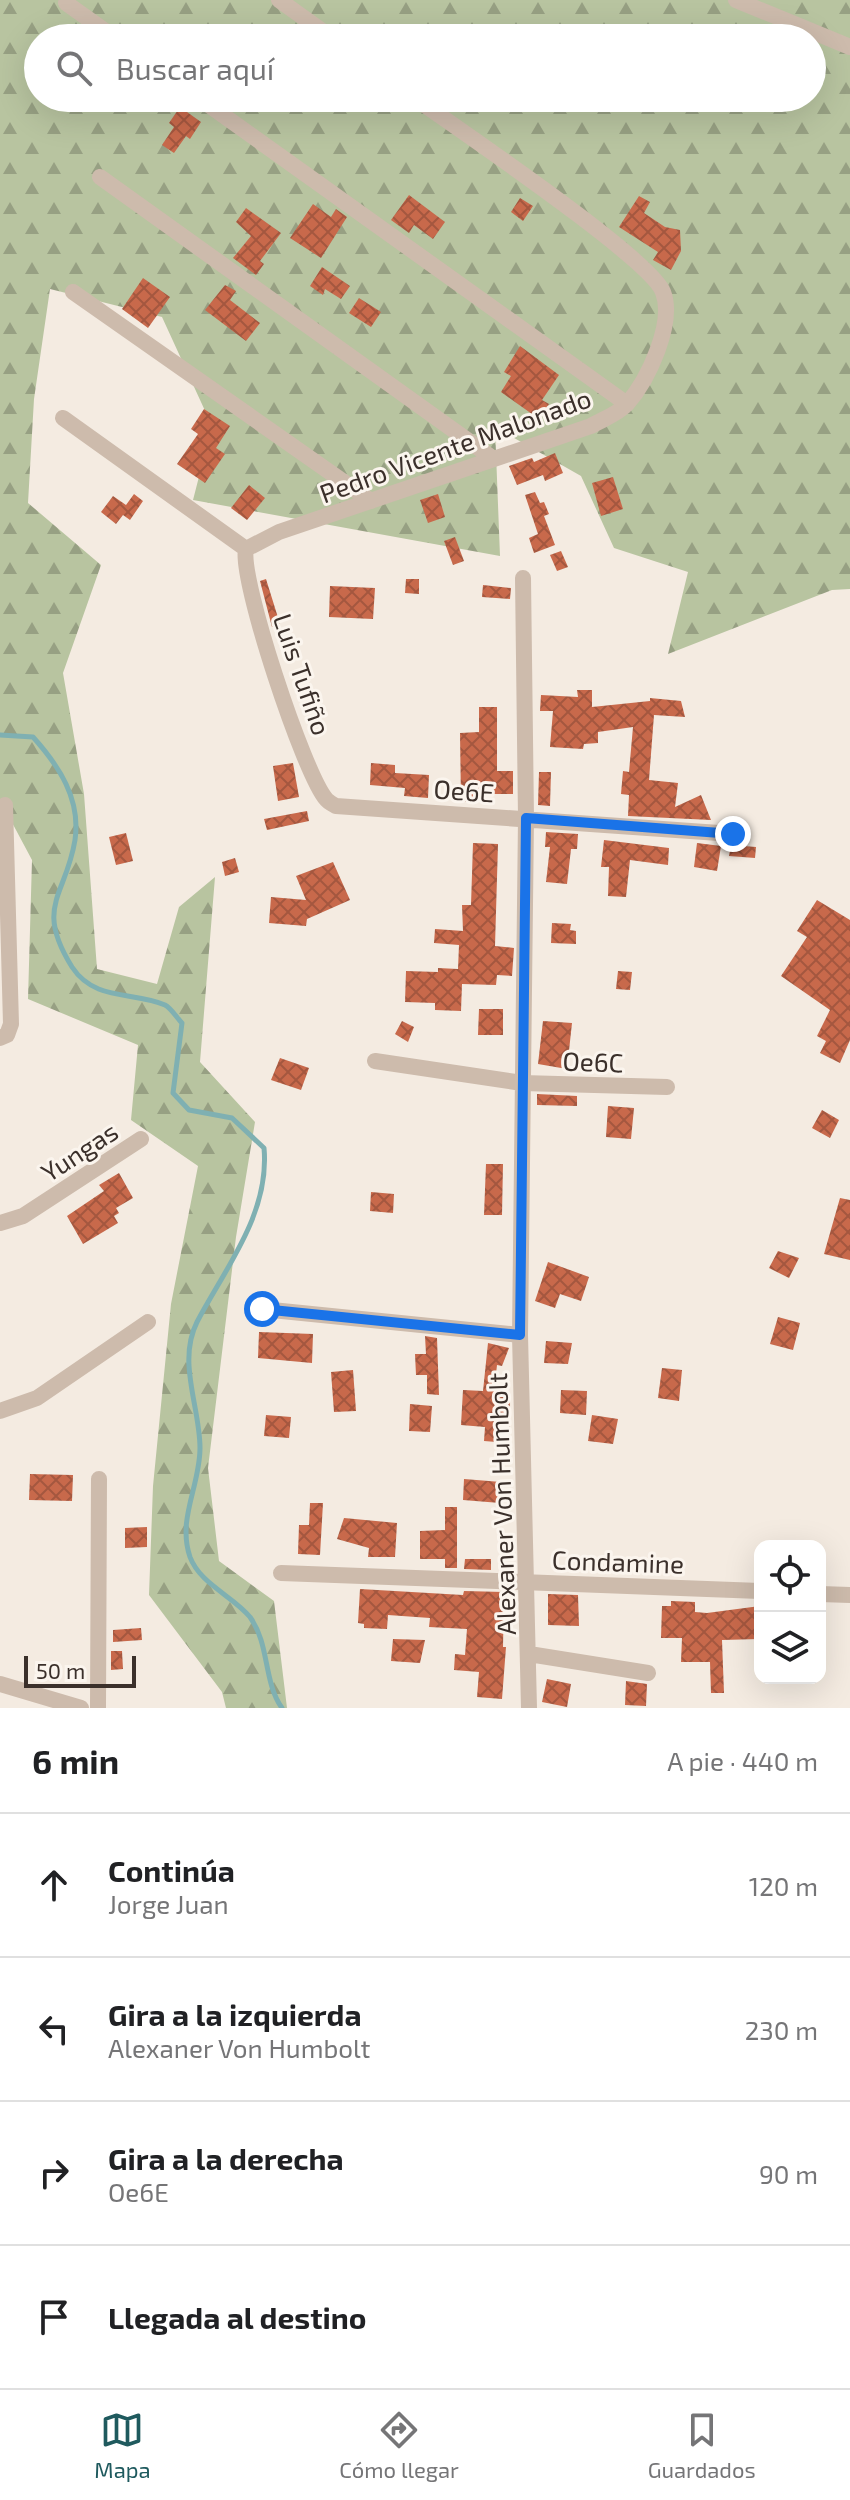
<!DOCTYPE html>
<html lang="es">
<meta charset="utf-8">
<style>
:root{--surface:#fff;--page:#f6f6f6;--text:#202124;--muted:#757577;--line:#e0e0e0;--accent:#1f5a5e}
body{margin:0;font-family:"Exo 2",sans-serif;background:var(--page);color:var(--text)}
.controls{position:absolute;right:24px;bottom:24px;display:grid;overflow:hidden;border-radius:16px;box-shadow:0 8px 32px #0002}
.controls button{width:72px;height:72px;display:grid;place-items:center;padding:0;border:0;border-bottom:2px solid var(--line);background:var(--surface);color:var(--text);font:40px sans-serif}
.scale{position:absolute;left:24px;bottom:20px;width:112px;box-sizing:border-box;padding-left:8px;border:4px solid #3b302b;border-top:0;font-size:22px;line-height:28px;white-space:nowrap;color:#3b302b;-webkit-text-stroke:6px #fbf5ee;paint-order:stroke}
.stop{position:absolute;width:24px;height:24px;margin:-18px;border:6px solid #1a73e8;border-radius:50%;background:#fff}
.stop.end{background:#1a73e8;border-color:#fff;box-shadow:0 2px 8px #0008}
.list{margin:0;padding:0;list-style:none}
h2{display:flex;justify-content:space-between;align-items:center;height:104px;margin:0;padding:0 32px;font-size:34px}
h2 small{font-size:26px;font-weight:400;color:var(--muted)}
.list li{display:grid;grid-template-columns:52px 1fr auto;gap:24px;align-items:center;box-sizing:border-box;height:144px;padding:0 32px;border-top:2px solid var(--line)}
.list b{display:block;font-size:30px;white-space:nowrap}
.list p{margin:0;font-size:26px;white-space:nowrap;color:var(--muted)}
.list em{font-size:26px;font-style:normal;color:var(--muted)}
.icon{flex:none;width:44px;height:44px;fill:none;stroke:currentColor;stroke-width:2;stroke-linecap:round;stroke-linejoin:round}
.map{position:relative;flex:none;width:850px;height:1708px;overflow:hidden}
.search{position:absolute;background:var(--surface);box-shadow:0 8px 32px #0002;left:24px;right:24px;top:24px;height:88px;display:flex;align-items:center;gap:20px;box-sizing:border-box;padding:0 28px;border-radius:44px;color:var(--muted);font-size:30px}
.sheet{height:680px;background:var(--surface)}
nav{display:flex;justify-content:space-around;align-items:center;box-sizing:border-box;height:112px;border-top:2px solid var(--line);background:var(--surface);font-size:22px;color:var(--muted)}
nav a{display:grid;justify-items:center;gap:4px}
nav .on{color:var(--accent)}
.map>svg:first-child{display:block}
.forest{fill:url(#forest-firs);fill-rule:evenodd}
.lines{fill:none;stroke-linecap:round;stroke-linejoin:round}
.stream{stroke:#7fb0b2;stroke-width:5}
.building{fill:url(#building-cross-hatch)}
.minor{stroke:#cdbbac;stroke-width:16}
.route{stroke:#1a73e8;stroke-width:10}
.labels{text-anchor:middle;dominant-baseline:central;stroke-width:6;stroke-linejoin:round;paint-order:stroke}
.street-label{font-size:26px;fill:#3b302b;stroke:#fbf5ee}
</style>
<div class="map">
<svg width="850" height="1708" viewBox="0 0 850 1708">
<defs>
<pattern id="forest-firs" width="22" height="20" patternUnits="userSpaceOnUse" patternTransform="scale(2)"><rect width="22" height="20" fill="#b8c4a0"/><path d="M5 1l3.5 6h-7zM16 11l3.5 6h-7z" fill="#97a083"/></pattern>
<pattern id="building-cross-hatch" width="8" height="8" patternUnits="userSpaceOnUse" patternTransform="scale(2)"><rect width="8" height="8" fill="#c8694b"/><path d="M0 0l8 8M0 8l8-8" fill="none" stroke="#a4573f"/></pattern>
</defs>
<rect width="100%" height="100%" fill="#f4ebe1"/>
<path class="forest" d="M0,0H850V589L832,590L668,654L688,572L614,548L581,476L495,427L500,556L193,500L212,426L162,317L50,289L34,399L28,503L101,565L63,673L84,794L97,969L157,984L179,907L215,877L200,1062L255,1122L236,1237L208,1468L219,1561L274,1601L287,1708H226L222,1692L149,1595L153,1486L171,1304L198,1166L131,1120L138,1045L28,999L32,860L0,800ZM38,38H812V98H38Z"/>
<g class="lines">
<path class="stream" d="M0,735L33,737C59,766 81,799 75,840C66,896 34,906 72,967C95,1002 134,991 165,1005C171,1008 177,1018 182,1023L173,1093L189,1110L232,1118L264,1148C270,1213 226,1267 197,1322C177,1362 200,1407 200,1448C200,1486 177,1519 190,1557C200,1584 233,1596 250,1617C270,1645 263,1681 282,1708"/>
</g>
<path class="building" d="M180,107L201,122L190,139L186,136L174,153L162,145L174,127L169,123Z
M409,195L445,222L433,239L414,225L409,233L391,220Z
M639,196L650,202L644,213L665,227L680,230L681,251L671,270L653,260L658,252L619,227Z
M520,198L533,206L523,221L511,212Z
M313,204L331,217L336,209L347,217L321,258L290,238Z
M246,208L281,233L260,261L264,264L256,275L233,258L251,236L236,222Z
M322,267L350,286L341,299L325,289L323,295L310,286Z
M143,278L170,297L148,328L122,309Z
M225,285L236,291L230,300L260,323L246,341L205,310Z
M359,298L381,312L371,327L349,313Z
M520,346L559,375L542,400L549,404L539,419L501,392L511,376L504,372Z
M204,409L230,426L216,448L225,454L205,483L177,464L198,434L191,429Z
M555,453L563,473L545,481L543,475L517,485L509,466L532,458L534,462Z
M613,477L623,509L601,516L592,483Z
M249,485L265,498L247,520L231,508Z
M535,492L540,503L544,502L549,514L544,516L555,545L534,553L529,538L538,534L525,495Z
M134,494L143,501L130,520L123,515L116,524L101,512L113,496L126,505Z
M438,494L445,517L428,523L420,500Z
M455,537L464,561L453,565L444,541Z
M561,551L568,567L557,571L550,555Z
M266,579L280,624L272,627L260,581Z
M406,579H419V594L405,593Z
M483,585L511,588L510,599L482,597Z
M330,586L375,588L373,619L329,617Z
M577,690H592V707L650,701V698L681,701L685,717L654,715L649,780L678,783L675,807L701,795L711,820L628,816L629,795L621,794L623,771L629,772L633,727L598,732V743L584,744L583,749L550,747L553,711H540L541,695L578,697Z
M479,707H497V771H513V794H477V802H461L460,733L479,732Z
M293,763L299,797L278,801L273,766Z
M371,763L395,765V773L429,775L428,798L404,796L405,788L370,785Z
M539,772H551L550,806L538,805Z
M307,811L309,821L267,830L264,819Z
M546,832L578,834L577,849H571L567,884L546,882L550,847H545Z
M126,833L133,861L116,865L109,837Z
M604,840L669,848L668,865L630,860L626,897L608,896L609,867H601Z
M473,843L498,844L495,946L514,948L512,976L497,975L496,985L462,984L461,1011L435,1010V1003L405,1002L406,971L438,972V968L458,969L459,945L434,943L435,929L463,931L462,905H471Z
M697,843L721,846L717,871L694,867Z
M731,845L756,847L755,858L729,856Z
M235,858L239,872L225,876L222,862Z
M333,862L350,900L307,919L306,926L269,923L271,897L306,900L296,876Z
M817,900L850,920V1040L840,1063L820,1053L826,1041L817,1036L830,1010L781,976L807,937L797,931Z
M552,923L571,924L570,930L576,931V944L551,943Z
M618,971L632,972L630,990L616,989Z
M479,1009H503V1035H478Z
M402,1021L414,1027L408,1042L395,1034Z
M543,1021L572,1023L567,1069L538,1064Z
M280,1058L309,1068L301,1090L271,1080Z
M537,1094L577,1096V1106L537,1105Z
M608,1106L634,1108L631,1139L606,1137Z
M822,1110L839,1120L830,1138L812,1128Z
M486,1164H503L502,1215H484Z
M119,1173L133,1198L116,1208L119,1213L114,1216L118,1223L83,1244L67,1216L104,1191L99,1185Z
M371,1192L394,1194L393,1213L370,1211Z
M840,1198L850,1200V1260L824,1254Z
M778,1251L799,1258L789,1278L769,1268Z
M548,1262L589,1277L581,1301L560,1294L555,1308L535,1301Z
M778,1317L800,1323L793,1350L770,1344Z
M259,1332L313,1334L312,1363L258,1358Z
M425,1336L437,1338L439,1395L427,1394V1375H416L415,1354H426Z
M546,1341L572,1343L568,1364L544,1363Z
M488,1343L509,1348L502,1366L497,1365L494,1392L510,1393L509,1443L484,1441L485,1427L461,1425L463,1390L483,1391Z
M662,1368L682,1370L679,1401L658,1398Z
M353,1370L356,1411L334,1412L331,1372Z
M561,1390L587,1391L586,1415L560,1413Z
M410,1404L432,1406L430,1432L409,1431Z
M266,1415L291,1417L289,1438L264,1436Z
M592,1415L618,1419L613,1444L588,1441Z
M30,1474L73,1475L72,1501L29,1500Z
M464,1479L501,1482L500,1503L463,1500Z
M310,1503H323L320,1555L298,1554L299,1525H309Z
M445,1507H457V1568H445V1559H420V1531L445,1530Z
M344,1518L397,1523L395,1557H368L369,1548L337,1539Z
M147,1527V1547L125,1548V1528Z
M465,1559H491V1570L464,1569Z
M360,1589L463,1595L464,1591L504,1592L503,1647H506L502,1699L477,1697L479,1672L454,1670L455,1654L465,1655L467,1629L429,1627L430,1618L388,1615L387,1629L364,1628V1624L358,1623Z
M548,1594L578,1595L579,1626L548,1625Z
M671,1601L695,1602V1612L707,1613L760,1606V1639L722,1640L724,1693H711L710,1662H681L682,1638H661L662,1606H671Z
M141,1628L142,1640L113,1642V1630Z
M393,1639L425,1640L420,1663L391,1661Z
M111,1651H122L123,1669L111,1670Z
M547,1679L571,1684L567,1707L542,1702Z
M626,1681L647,1684L646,1706L625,1705Z"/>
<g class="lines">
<path class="minor" d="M279,0L332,38
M736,0L850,47
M66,3L115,38
M199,98L627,404
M100,177L491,457
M73,292L371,501
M63,418L246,549
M246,549L279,532L591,426C603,419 618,414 627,404C648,380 675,323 663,292C651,259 455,127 415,98
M246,549C239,578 304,774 326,799C327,801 334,805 336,806L733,834
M523,578L526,818L520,1335L529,1708
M0,1038L7,1035L11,1024L5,805
M375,1061L522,1083L667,1087
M0,1223L23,1216L141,1139
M262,1309L520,1335
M0,1411L37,1398L148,1322
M281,1573L760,1591
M820,1594L850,1595
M529,1654L648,1673
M0,1684L81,1708
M98,1708L99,1479"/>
</g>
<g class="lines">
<path class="route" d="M262,1309L520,1335L526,818L733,834"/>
</g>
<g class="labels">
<g class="street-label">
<text transform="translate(455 445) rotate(-20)">Pedro Vicente Malonado</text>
<text transform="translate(303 674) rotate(71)">Luis Tufiño</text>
<text transform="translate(464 790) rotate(4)">Oe6E</text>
<text transform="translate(593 1061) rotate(2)">Oe6C</text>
<text transform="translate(79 1151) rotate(-33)">Yungas</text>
<text transform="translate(501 1504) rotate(-92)">Alexaner Von Humbolt</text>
<text transform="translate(618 1561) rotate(2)">Condamine</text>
</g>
</g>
</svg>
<div class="controls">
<button><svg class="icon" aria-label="locate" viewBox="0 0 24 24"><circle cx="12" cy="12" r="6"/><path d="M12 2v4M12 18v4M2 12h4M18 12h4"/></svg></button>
<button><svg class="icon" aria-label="layers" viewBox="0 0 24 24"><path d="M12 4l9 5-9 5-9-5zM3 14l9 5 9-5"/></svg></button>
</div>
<div class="scale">50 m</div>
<div class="stop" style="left:262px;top:1309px"></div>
<div class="stop end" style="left:733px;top:834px"></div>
<div class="search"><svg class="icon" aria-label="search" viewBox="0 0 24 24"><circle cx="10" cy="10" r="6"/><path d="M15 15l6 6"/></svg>Buscar aquí</div>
</div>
<section class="sheet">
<h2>6 min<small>A pie · 440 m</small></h2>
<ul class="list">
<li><svg class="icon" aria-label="ahead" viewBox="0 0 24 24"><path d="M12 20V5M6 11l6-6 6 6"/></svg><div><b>Continúa</b><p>Jorge Juan</p></div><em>120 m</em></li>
<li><svg class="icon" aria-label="left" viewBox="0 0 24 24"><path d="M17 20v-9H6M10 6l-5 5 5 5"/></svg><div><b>Gira a la izquierda</b><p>Alexaner Von Humbolt</p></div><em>230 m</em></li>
<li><svg class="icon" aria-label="right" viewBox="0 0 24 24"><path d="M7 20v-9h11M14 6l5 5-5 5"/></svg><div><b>Gira a la derecha</b><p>Oe6E</p></div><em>90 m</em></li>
<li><svg class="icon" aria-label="arrive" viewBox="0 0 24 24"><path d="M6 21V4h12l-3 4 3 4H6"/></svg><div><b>Llegada al destino</b></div></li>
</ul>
</section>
<nav>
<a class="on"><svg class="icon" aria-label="map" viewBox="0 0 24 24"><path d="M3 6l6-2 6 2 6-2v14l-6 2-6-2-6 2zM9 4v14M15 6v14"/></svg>Mapa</a>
<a><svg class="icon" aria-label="directions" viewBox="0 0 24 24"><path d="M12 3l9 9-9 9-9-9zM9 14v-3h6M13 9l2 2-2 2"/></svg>Cómo llegar</a>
<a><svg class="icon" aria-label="saved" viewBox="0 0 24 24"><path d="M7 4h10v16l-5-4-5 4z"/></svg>Guardados</a>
</nav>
